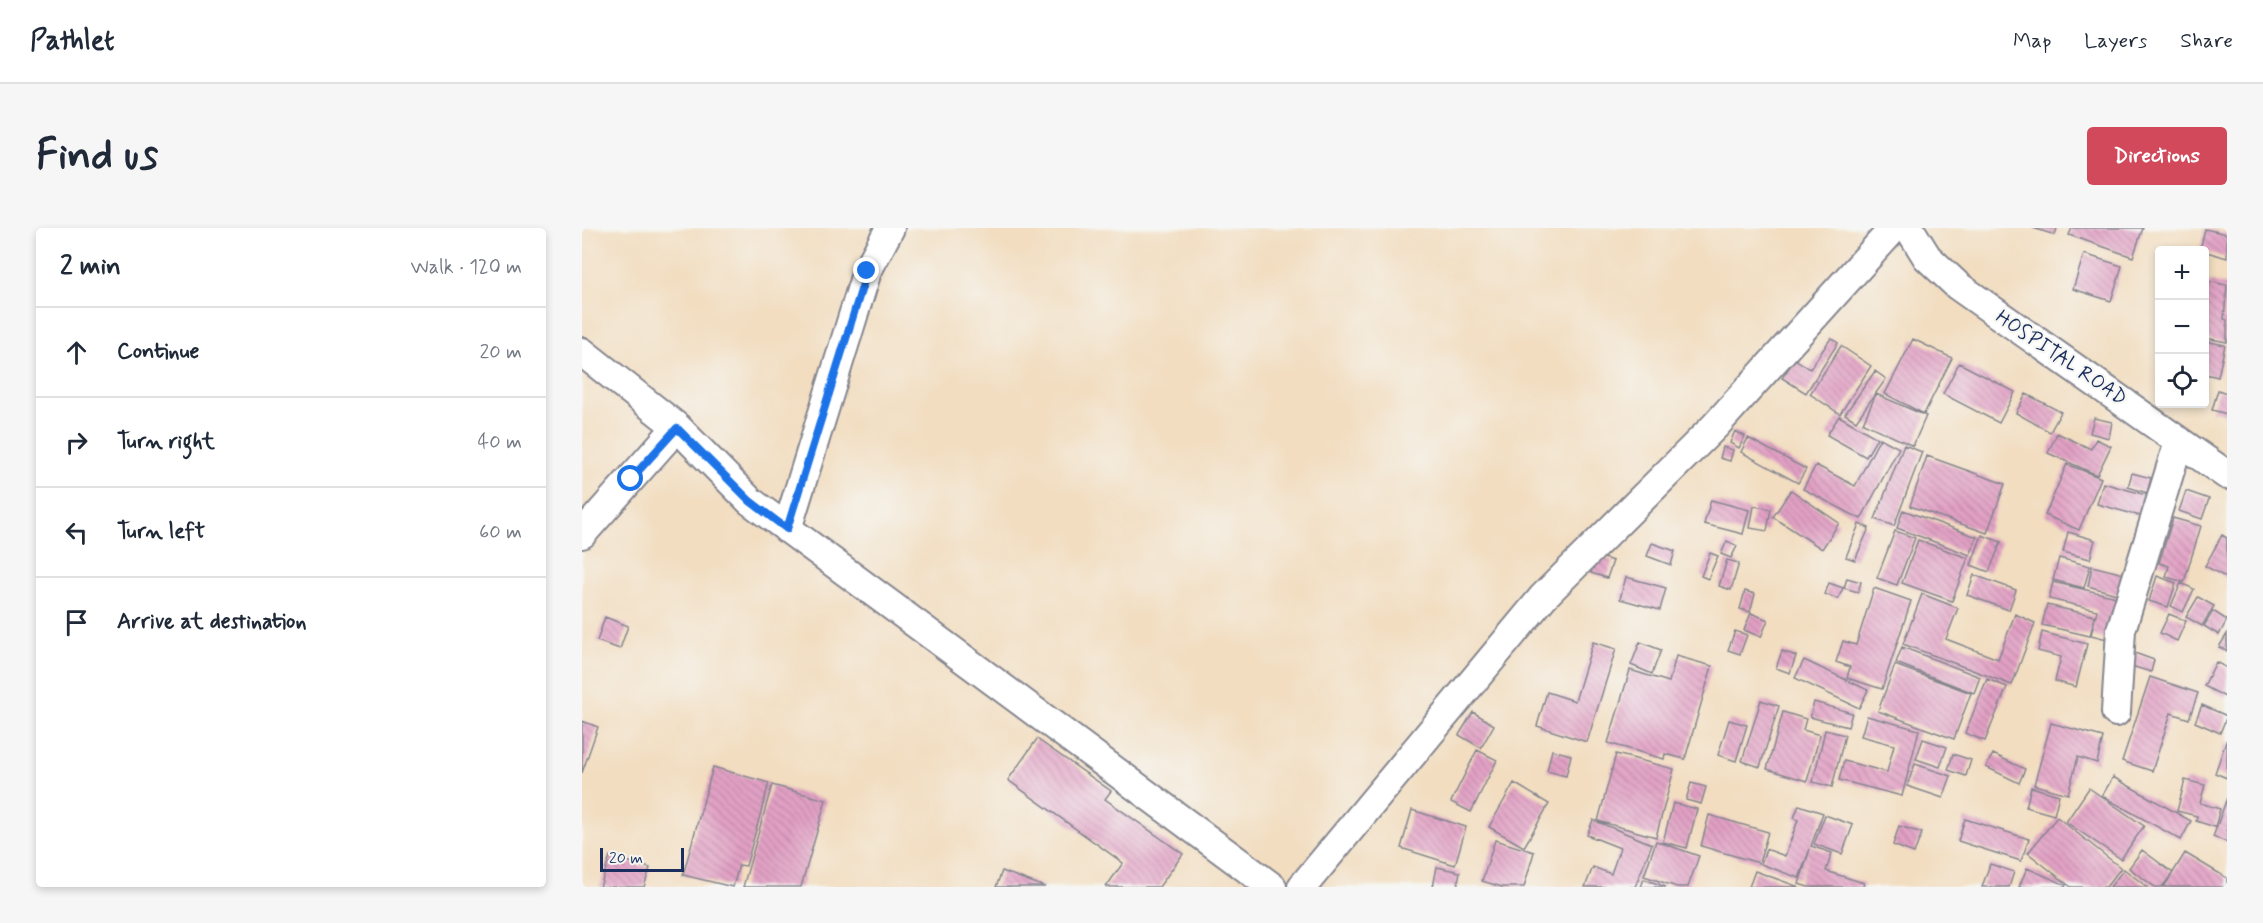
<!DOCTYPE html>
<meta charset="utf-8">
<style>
:root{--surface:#fff;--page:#f6f6f7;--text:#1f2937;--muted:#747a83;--line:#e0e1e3;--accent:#d1495b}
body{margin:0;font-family:Mynerve,sans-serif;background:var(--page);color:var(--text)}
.controls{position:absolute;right:18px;top:18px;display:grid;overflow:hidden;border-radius:6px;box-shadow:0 3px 9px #0003}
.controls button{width:54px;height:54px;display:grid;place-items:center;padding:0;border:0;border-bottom:2px solid var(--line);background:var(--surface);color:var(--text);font:30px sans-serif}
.scale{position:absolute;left:18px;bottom:15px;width:84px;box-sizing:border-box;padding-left:6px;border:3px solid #1b2f5e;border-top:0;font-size:16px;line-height:21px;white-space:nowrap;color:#1b2f5e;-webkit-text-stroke:4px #f6f6f2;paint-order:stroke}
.stop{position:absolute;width:18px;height:18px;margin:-14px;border:4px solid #1a73e8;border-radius:50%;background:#fff}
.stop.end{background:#1a73e8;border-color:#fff;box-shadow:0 2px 6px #0008}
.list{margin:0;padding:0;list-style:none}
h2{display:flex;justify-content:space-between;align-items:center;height:78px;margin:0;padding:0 24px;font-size:26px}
h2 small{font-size:20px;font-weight:400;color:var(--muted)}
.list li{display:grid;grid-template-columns:39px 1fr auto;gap:18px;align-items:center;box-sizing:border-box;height:90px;padding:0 24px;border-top:2px solid var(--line)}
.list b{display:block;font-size:22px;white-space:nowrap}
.list em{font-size:20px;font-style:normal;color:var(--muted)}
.icon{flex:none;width:33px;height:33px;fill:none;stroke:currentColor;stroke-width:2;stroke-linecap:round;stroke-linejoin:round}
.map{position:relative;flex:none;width:1645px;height:659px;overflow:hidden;border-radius:6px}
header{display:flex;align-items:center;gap:36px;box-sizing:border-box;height:84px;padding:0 30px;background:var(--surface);border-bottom:2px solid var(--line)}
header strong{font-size:28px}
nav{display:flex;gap:33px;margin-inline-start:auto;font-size:21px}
.intro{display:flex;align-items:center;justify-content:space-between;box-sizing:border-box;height:144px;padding:0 36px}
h1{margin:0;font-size:42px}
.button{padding:15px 27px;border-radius:6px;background:var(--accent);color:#fff;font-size:21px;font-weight:700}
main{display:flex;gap:36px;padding:0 36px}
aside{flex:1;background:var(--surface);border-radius:6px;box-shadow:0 3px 9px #0003}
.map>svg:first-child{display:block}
.building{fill:url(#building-back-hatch)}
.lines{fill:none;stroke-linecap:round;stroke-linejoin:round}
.street-casing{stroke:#86868f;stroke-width:32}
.street{stroke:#fff;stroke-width:28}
.route{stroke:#1a73e8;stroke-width:8}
.labels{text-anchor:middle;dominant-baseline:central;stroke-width:4.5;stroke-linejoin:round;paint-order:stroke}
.street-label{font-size:20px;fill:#1b2f5e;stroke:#f6f6f2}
</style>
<header>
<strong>Pathlet</strong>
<nav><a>Map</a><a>Layers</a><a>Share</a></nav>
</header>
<div class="intro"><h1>Find us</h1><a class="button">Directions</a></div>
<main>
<aside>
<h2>2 min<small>Walk · 120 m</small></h2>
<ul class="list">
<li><svg class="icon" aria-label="ahead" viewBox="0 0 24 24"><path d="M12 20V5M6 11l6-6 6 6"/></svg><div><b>Continue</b></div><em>20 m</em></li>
<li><svg class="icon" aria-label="right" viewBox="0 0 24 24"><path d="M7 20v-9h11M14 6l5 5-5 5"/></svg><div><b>Turn right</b></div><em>40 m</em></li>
<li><svg class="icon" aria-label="left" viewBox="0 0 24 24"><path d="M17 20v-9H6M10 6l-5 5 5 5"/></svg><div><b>Turn left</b></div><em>60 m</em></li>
<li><svg class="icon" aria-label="arrive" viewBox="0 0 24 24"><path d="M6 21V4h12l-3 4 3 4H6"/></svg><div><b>Arrive at destination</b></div></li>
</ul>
</aside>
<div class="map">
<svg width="1645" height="659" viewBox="0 0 1645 659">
<defs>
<pattern id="building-back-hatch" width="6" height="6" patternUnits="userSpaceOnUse" patternTransform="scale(1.5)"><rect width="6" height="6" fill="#e3a1c5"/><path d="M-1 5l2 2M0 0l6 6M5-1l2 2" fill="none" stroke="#b784a3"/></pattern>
</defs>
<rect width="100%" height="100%" fill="#f6f6f2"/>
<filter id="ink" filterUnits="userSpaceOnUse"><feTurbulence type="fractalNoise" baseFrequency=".0167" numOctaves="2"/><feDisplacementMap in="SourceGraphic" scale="12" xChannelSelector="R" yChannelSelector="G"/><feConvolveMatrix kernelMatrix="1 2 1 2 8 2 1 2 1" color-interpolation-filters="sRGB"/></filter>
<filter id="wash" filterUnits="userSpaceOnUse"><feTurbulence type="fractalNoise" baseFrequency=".008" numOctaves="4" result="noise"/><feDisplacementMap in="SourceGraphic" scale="24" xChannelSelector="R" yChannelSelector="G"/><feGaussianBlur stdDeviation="1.35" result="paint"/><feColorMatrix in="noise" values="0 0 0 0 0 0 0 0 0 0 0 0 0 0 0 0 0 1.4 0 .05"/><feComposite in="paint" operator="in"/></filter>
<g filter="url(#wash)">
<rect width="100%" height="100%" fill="#f2ddc0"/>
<g id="blocks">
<path class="building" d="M1451,0H1475L1473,7Z
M1490,0H1561L1551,29L1487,7Z
M1623,1L1645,6V30L1618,22Z
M1502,26L1540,38L1529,73L1491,61Z
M1624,53L1645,57L1642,91L1645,92V114L1623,110Z
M1249,110L1256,115L1224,165L1200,150L1213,131L1228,141Z
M1331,111L1370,130L1342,186L1303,166Z
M1623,113L1643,117L1636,149L1623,146Z
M1259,118L1289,138L1258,186L1228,166Z
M1377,135L1433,164L1417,195L1361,166Z
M1293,143L1304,151L1274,193L1263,186Z
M1636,162L1645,165V186L1630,182Z
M1294,166L1344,188L1331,218L1281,195Z
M1444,166L1479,184L1468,204L1434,185Z
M1257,188L1295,210L1284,229L1245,207Z
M1512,190L1530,194L1527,210L1508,205Z
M1153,203L1163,208L1157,220L1148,215Z
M1475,205L1509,221L1514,211L1529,218L1515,247L1466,225Z
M1166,210L1224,241L1216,255L1159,224Z
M1298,210L1317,220L1279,291L1221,261L1234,237L1273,258Z
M1322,217L1340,224L1312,298L1293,291Z
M1141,219L1151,222L1148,233L1138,230Z
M1345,228L1423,256L1405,305L1328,278Z
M1485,236L1519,250L1497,302L1463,287Z
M1550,245L1569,250L1565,265L1546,259Z
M1521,255L1575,270L1569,291L1515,276Z
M1209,262L1257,295L1240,321L1191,289Z
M1604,263L1627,271L1620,291L1597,283Z
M1129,272L1167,282L1161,306L1122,296Z
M1172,278L1189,281L1185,303L1168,300Z
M1321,282L1395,309L1388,327L1315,300Z
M1591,290L1619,298L1602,354L1584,349L1587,338L1577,335Z
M1277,296L1287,300L1273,332L1264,329Z
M1313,303L1333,310L1315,357L1295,350Z
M1486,304L1513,312L1508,331L1481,324Z
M1400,307L1419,314L1407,344L1389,337Z
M1640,307L1645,310V350L1623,338Z
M1336,312L1386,330L1370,373L1320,355Z
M1145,313L1155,318L1149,330L1139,326Z
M1070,315L1093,323L1089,337L1065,328Z
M1128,325L1136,328L1126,351L1119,348Z
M1015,328L1031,333L1025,350L1009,345Z
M1477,330L1508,338L1502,360L1471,352Z
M1145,332L1157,335L1149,362L1137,358Z
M1510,338L1542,346L1538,367L1506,358Z
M1392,347L1434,362L1427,382L1385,367Z
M1575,348L1594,355L1586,379L1567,373Z
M1044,349L1084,360L1078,382L1038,371Z
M1265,350L1279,354L1276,364L1262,360Z
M1471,354L1543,371L1533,413L1509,407L1515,382L1467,371Z
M1247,355L1261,360L1256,371L1243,366Z
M1599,355L1612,361L1601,384L1589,378Z
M1292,360L1329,373L1300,461L1265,450L1268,439L1254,434L1261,413L1274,417Z
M1163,363L1173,366L1168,384L1158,381Z
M1340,366L1376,380L1364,411L1416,431L1433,386L1453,395L1430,457L1321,416Z
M1616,369L1632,378L1620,398L1604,389Z
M1465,377L1513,388L1508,408L1460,397Z
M1631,383L1645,392L1637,407L1622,398Z
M1169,385L1186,392L1179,409L1162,402Z
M1587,386L1604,393L1595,413L1578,405Z
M23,389L46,398L38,421L15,413Z
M1153,403L1165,407L1158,426L1146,422Z
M1460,404L1505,416L1494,459L1473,453L1479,429L1456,423Z
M1645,406V423L1637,419Z
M1011,414L1034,421L1005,514L955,498L965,464L993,473Z
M1058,414L1079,422L1070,446L1049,437Z
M1320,419L1398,449L1392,465L1314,435Z
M1200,423L1214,428L1208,445L1194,440Z
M1550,424L1572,432L1569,444L1546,437Z
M1094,428L1130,438L1103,531L1083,526L1082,531L1026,515L1048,442L1087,454Z
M1222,432L1286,462L1277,480L1213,450Z
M1634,434L1645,440V470L1622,458Z
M1313,437L1389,465L1372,511L1296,483Z
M1568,449L1616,465L1607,491L1589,485L1570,543L1540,533Z
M1405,451L1425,459L1403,513L1383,505Z
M1179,472L1197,478L1178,539L1160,533Z
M1232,474L1270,485L1266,499L1228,489Z
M1620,477L1645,488L1638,505L1613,494Z
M891,484L912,497L899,520L877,507Z
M1201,484L1224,491L1221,502L1238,507L1225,553L1185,541Z
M1285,488L1337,502L1320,568L1257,552L1262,533L1305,544L1312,517L1279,508Z
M1147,492L1165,497L1154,533L1136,527Z
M0,493L16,499L0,545Z
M1469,495L1521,509L1515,535L1496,529L1486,566L1452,557Z
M1243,502L1263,507L1250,559L1231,554Z
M455,511L529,563L523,571L601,626L577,659H524L541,635L426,552Z
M1341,511L1365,519L1358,539L1334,531Z
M1645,511V550L1633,545Z
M895,522L915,532L889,584L869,574Z
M970,522L989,527L984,548L965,543Z
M1034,526L1092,541L1074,609L1016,593Z
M1371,526L1389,532L1384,548L1366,542Z
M1411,526L1443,541L1437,555L1404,539Z
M1333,536L1369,548L1361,570L1325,558Z
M131,539L187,555L164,638L157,637L151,659L101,647Z
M1531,549L1609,593L1599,612L1520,568Z
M1603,552L1623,557L1618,575L1638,581L1633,599L1614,593L1615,588L1595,583Z
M932,555L967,576L942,619L907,599Z
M1109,555L1124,559L1119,576L1104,572Z
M190,557L244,572L219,659H161Z
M1449,559L1477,567L1472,587L1444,579Z
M1507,560L1562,598L1539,631L1484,594Z
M1645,570V614L1631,609Z
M1091,575L1115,581L1105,620L1081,614Z
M1217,577L1241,585L1229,618L1250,625L1244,643L1282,655L1281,659H1226L1217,656L1228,621L1217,650L1179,636L1184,621L1203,628L1216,592L1212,590Z
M830,582L884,599L873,637L819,620Z
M1127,587L1186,604L1177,635L1119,618Z
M1243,587L1271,597L1260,626L1232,616Z
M1475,589L1539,640L1524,659H1489L1446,625Z
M1383,591L1447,611L1439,633L1376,613Z
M1011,592L1070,616L1053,659H1003L1011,639L1029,646L1038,620L1005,607Z
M1317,598L1340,605L1332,625L1311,617Z
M913,612L952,624L942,659H920L900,653Z
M1074,613L1117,628L1106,659H1095L1062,648Z
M1560,622L1591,645L1580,659H1573L1547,640Z
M1603,625L1645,650V659H1582Z
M28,628L68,640L62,659H18Z
M1408,636L1432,644L1427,659H1400Z
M855,639L878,644L875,659H851Z
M1445,640L1484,657L1483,659H1437Z
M1542,641L1565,659H1528Z
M420,643L463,659H414Z
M1173,643L1217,659H1167Z
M1062,651L1084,659H1059Z"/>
</g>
</g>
<g filter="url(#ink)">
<use href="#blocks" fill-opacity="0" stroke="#86868f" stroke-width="1.5"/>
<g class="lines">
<g class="street-casing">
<path id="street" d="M1327,0L1345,29L1376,58L1645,247
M0,124L95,199L168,273L690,659
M205,301L285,43L308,0
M0,306L95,199
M1534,484L1539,402L1597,213
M720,659L961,369L1133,198L1312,0"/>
</g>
<use href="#street" class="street"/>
</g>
</g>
<g class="lines" filter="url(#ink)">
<path class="route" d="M49,251L95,200L168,273L205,301L285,43"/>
</g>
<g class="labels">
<g class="street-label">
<text transform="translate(1479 130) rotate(34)">HOSPITAL ROAD</text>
</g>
</g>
</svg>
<div class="controls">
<button>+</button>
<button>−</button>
<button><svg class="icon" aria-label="locate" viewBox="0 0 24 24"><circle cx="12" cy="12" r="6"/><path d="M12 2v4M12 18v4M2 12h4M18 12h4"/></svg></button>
</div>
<div class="scale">20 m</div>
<div class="stop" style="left:49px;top:251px"></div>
<div class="stop end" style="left:285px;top:43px"></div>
</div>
</main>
